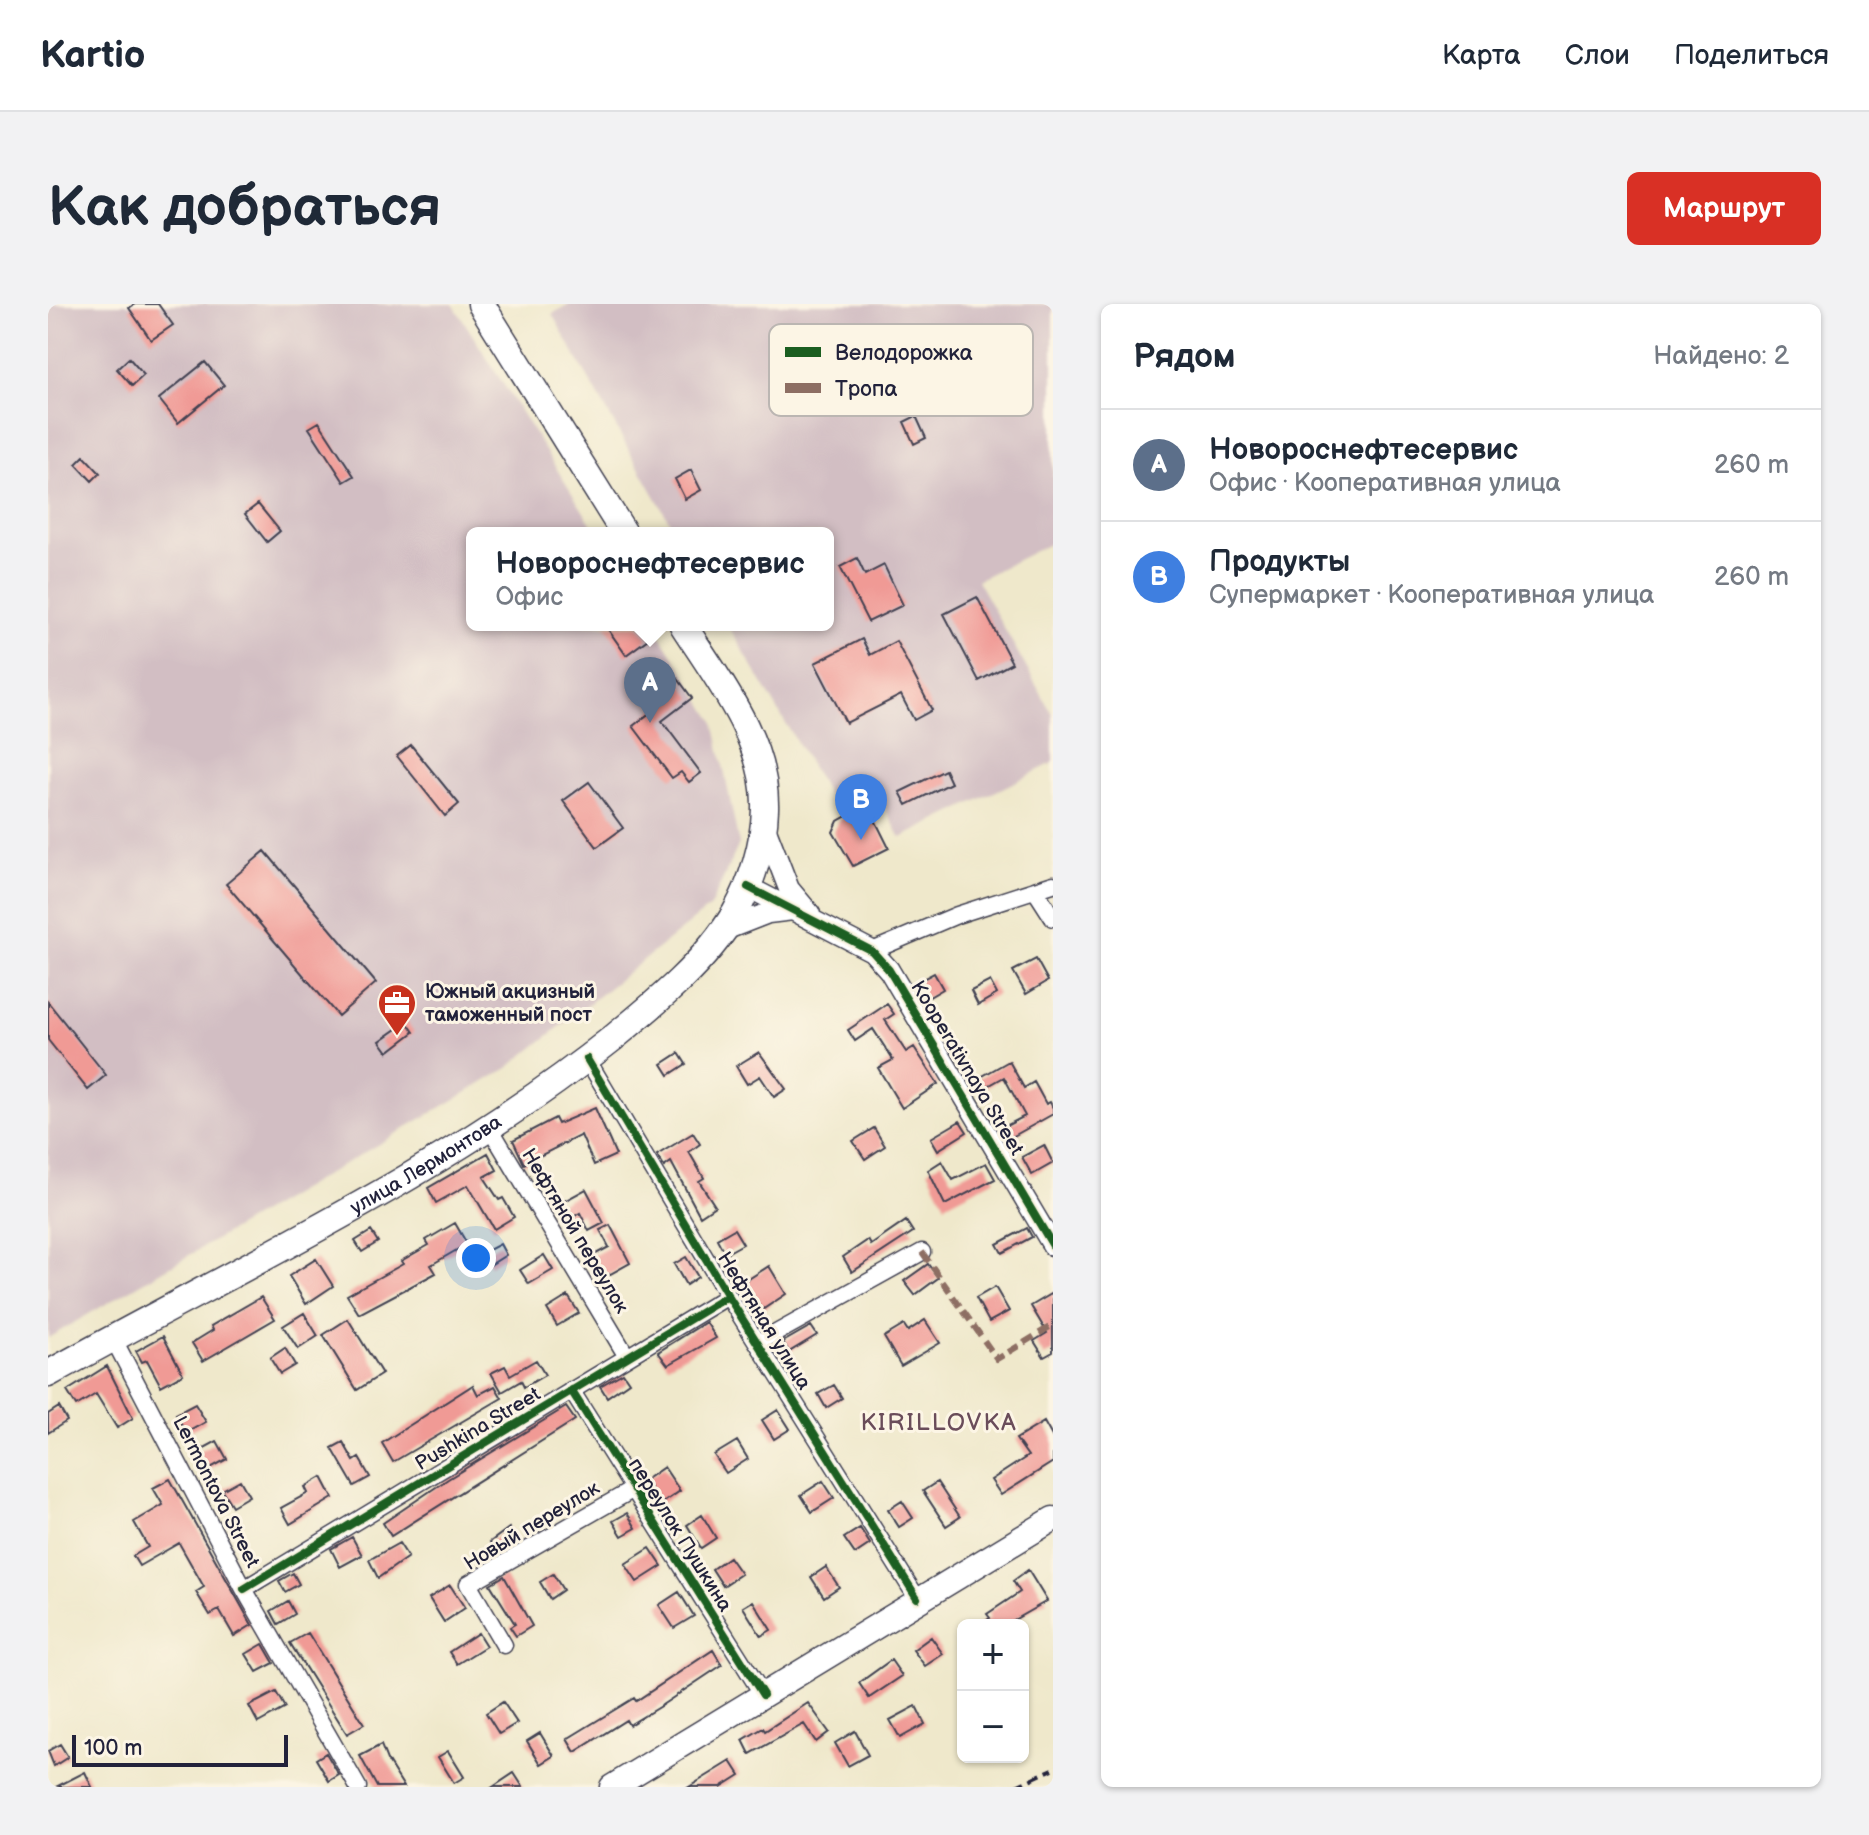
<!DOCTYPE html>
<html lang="ru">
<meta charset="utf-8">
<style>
:root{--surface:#fff;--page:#f2f2f3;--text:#1f2937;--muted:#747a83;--line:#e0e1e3;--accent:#d93025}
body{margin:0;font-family:"Balsamiq Sans",sans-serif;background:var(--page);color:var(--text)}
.controls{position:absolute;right:24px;bottom:24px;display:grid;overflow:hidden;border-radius:12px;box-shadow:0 2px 6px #0004}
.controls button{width:72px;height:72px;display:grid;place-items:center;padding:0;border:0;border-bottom:2px solid var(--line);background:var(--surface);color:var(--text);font:40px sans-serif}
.scale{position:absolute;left:24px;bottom:20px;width:216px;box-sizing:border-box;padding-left:8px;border:4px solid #22223b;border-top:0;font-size:22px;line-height:28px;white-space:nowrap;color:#22223b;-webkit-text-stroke:6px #fcf5e5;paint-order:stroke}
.you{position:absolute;left:428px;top:954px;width:28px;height:28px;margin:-20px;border:6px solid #fff;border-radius:50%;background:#1a73e8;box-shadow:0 0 0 12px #1a73e833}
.badge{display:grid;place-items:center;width:52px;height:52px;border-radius:50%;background:var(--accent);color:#fff;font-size:26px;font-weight:700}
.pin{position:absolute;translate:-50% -66px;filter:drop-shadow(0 2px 4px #0008)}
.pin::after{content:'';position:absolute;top:42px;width:28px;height:24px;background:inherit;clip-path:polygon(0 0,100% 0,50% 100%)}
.popup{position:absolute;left:418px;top:223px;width:368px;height:104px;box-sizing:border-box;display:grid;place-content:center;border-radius:12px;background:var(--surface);filter:drop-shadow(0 2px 6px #0005);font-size:26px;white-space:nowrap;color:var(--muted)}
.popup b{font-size:30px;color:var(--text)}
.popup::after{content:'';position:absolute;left:50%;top:100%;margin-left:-16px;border:16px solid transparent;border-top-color:var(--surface)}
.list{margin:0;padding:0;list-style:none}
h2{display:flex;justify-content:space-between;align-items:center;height:104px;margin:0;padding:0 32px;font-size:34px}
h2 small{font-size:26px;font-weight:400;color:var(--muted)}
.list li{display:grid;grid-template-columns:52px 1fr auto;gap:24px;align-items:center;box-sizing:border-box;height:112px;padding:0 32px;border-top:2px solid var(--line)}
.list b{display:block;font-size:30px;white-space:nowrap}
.list p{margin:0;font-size:26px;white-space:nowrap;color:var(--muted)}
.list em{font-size:26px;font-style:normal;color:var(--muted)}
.map{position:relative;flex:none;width:1005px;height:1483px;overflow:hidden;border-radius:12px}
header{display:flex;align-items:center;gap:48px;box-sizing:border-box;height:112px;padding:0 40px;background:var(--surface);border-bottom:2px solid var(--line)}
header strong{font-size:38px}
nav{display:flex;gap:44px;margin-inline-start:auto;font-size:28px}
.intro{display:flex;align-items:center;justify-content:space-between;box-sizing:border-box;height:192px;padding:0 48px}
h1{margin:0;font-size:56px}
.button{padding:20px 36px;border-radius:12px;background:var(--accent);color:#fff;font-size:28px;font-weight:700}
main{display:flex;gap:48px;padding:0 48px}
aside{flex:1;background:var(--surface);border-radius:12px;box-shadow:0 2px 6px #0004}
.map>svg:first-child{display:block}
.industrial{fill:#d2bec3}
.building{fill:#f09a95}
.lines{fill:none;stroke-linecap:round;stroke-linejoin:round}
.minor-casing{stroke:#414051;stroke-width:19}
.tertiary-casing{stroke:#414051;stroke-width:23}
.secondary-casing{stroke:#414051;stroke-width:27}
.primary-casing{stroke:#414051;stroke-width:29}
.minor{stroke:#fff;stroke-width:16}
.tertiary{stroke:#fff;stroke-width:20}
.secondary{stroke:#fff;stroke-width:24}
.primary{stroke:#fff;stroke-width:26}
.rail{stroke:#22223b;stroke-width:4;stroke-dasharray:12 6;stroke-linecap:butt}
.quiet{stroke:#8d6e63;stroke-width:6;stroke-dasharray:12 6;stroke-linecap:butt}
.cycleway-casing{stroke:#fcf5e5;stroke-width:13}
.cycleway{stroke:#1b5e20;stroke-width:8}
.labels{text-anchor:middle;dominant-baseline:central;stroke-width:6;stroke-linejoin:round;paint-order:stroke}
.poi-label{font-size:20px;font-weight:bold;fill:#22223b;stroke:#fcf5e5;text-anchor:start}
.street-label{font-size:20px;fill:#22223b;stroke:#fcf5e5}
.quarter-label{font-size:24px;letter-spacing:2px;fill:#6a4c5a;stroke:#fcf5e5}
.key{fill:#fcf5e5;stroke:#bbb6b2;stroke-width:2}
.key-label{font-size:22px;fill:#22223b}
</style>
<header>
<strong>Kartio</strong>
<nav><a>Карта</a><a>Слои</a><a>Поделиться</a></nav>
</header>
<div class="intro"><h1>Как добраться</h1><a class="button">Маршрут</a></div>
<main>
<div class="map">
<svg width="1005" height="1483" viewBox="0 0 1005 1483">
<rect width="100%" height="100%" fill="#fcf5e5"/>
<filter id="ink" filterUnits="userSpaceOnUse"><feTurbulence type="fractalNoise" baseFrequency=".0125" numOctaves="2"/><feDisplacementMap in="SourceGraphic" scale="16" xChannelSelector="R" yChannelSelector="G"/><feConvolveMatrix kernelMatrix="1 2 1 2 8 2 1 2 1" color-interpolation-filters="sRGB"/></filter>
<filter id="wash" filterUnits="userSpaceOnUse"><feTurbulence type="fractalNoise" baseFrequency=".006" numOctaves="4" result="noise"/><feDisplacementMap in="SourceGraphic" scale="32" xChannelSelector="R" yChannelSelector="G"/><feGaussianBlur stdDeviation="1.8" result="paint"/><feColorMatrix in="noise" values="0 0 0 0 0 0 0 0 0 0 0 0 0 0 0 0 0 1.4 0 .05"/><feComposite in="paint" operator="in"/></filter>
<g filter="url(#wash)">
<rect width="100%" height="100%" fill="#efe8cb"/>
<path class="industrial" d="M0,0H405L549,229H424V321H606L666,417L691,540L662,603L460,764L0,1034Z
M522,0H1005V238L929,276L1005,411V459L853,534L822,476L781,493L680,321H780V229H628L504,10Z"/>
<g id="blocks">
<path class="building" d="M87,0H110L125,21L103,36L81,4Z
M81,54L96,71L84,82L69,65Z
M157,58L176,81L130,119L111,95Z
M884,61L899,94L883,101L868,68Z
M868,112L878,134L866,140L856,118Z
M271,118L306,172L296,178L261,124Z
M36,152L52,169L44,177L28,160Z
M643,166L653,186L637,195L627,175Z
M210,200L232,227L219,238L197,210Z
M809,254L817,271L836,261L855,301L820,318L792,263Z
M929,293L964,359L931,377L896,310Z
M557,321H590L600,335L578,351Z
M814,335L822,351L848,337L884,406L866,416L853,391L798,419L767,359Z
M617,357L644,394L614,417L653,469L641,478L633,468L624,474L585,422L612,401L593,375Z
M363,441L411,500L397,512L349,452Z
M897,466L903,479L859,501L852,488Z
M541,478L575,524L549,543L515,497Z
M806,508L815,518L825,512L841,544L805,562L785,528L790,517Z
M217,547L328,679L290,712L178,580Z
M988,655L1000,677L978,690L965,667Z
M886,669L895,685L876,696L867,679Z
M942,677L949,690L930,701L923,687Z
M0,698L58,771L40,786L0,736Z
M839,700L846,710L837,716L858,748L866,743L890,780L854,804L830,764L845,756L825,725L807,737L800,726Z
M359,718L366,728L340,748L332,737Z
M711,748L738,785L726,793L712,772L699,780L688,762Z
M631,749L638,760L621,771L614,760Z
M961,757L976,784L986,778L998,800L1002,798L1005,804V810L962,834L956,823L977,812L956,773L931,787L926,777Z
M547,804L568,851L546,861L533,831L476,860L465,836L507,814L510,820Z
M912,817L919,828L890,846L883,834Z
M826,824L837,842L817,855L805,837Z
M645,829L652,840L641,848L656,874L651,877L667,902L652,912L623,858L616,863L609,851Z
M996,841L1005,859L984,871L974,853Z
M440,849L449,866L436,873L451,896L455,894L466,913L446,925L420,881L388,899L380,884Z
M894,857L905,876L938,859L947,875L897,901L880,866Z
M538,885L556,919L541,927L532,909L515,919L505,903Z
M858,917L865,928L804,968L795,953L820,936L823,941Z
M407,919L419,940L383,961L388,969L311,1010L299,991L355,960L353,957L381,941L378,936Z
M562,921L582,959L555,974L544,952L561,943L552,926Z
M979,924L984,933L954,949L949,940Z
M686,925L695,940L677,950L669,935Z
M323,927L330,938L314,948L307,937Z
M452,940L458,951L442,961L435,949Z
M496,951L505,966L481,980L472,966Z
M638,953L650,973L638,981L626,960Z
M268,955L285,982L258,1000L241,972Z
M880,960L890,974L867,991L856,977Z
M721,962L738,990L714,1006L696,978Z
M947,983L961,1007L941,1018L928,994Z
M1005,989V1048L996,1053L986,1037L999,1029L983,1002Z
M520,992L531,1009L509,1022L499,1005Z
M213,993L227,1015L155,1057L144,1039L165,1026L163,1022Z
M256,1009L270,1032L250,1045L235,1022Z
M300,1015L334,1070L309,1086L275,1031Z
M877,1016L892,1039L853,1062L836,1033L856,1021L860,1027Z
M658,1018L668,1034L620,1061L610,1048Z
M763,1022L769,1031L741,1048L735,1038Z
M115,1032L135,1070L113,1082L99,1056L94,1058L88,1047Z
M237,1044L247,1061L232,1070L222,1054Z
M488,1056L497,1071L476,1083L473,1077L454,1088L443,1069L457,1062L462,1071Z
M59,1062L85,1114L69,1124L48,1090L28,1102L19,1087Z
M575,1069L581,1078L559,1093L552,1082Z
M425,1081L430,1091L447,1082L454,1094L345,1158L334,1139Z
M786,1081L794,1094L778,1104L770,1090Z
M147,1100L158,1118L138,1129L128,1110Z
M11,1103L19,1117L0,1129V1110Z
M518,1103L527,1116L343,1232L335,1219L400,1175Z
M730,1106L742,1125L726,1135L714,1116Z
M996,1118L1005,1134V1158L953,1191L943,1176L980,1152L968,1135Z
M169,1137L179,1155L159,1166L149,1148Z
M689,1137L700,1155L678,1169L666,1151Z
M295,1138L306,1157L311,1154L322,1173L306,1182L284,1144Z
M616,1163L632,1187L613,1200L597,1176Z
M274,1173L285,1194L242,1220L233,1204L260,1189L257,1183Z
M122,1175L204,1321L186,1332L171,1306L162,1311L148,1288L156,1283L131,1239L91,1262L85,1252L100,1243L86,1218L115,1201L105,1184Z
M192,1176L201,1192L184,1202L174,1186Z
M775,1177L786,1194L764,1208L753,1191Z
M889,1178L912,1213L898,1222L875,1187Z
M854,1197L865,1214L851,1223L840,1206Z
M579,1209L588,1224L574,1232L565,1217Z
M654,1211L668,1234L653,1244L639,1221Z
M461,1224L470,1238L449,1251L442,1238Z
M812,1224L822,1240L807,1250L796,1234Z
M304,1233L314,1251L292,1263L283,1245Z
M351,1239L360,1253L330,1274L321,1256Z
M602,1244L614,1262L589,1278L577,1260Z
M681,1253L693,1270L675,1282L664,1265Z
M778,1263L791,1283L776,1293L763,1273Z
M980,1266L999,1297L957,1321H931L942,1314L939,1310L972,1288L965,1277Z
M245,1269L251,1280L237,1288L231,1277Z
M505,1270L515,1286L502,1295L492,1278Z
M456,1272L484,1322L468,1332L462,1323L467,1320L442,1280Z
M402,1281L417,1304L396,1318L381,1294Z
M631,1288L646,1312L626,1324L611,1301Z
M240,1297L247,1310L230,1320L223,1307Z
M705,1297L723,1326L713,1332L695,1303Z
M260,1329L316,1420L299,1430L242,1339Z
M430,1329L438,1342L409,1360L401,1348Z
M883,1333L895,1350L877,1362L865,1346Z
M215,1340L226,1359L209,1368L198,1350Z
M665,1346L674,1361L614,1401L581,1421L578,1416L527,1448L519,1435L586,1394L588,1397Z
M843,1356L854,1372L821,1394L811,1379Z
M228,1388L237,1404L210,1419L201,1402Z
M455,1398L469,1419L451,1430L438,1409Z
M760,1399L781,1428L768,1438L756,1420L702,1450L695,1436L715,1424L717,1427Z
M868,1402L877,1420L852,1434L842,1416Z
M807,1427L820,1451L800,1462L787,1439Z
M492,1429L506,1452L493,1460L479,1437Z
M12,1440L20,1453L6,1462L0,1447Z
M333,1441L339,1456L356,1483H329L312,1452Z
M400,1447L416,1473L406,1479L390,1453Z
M278,1449L291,1471L281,1477L268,1455Z
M683,1457L692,1471L673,1483H641Z
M37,1468L44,1483H8Z
M466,1469L475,1483H445Z"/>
</g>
</g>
<g filter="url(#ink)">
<use href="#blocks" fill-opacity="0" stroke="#414051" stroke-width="2"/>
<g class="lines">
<g class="minor-casing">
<path id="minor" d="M987,586L1005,614
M824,647L909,611L1005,580
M539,755L680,992L869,1294
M442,824L578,1051
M65,1034L196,1285L310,1483
M712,1038L874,948
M523,1086L715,1391
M196,1285L680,992
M456,1341L420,1280L584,1186"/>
</g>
<g class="tertiary-casing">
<path id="tertiary" d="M717,523L741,585L762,610
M700,583L824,647L841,666L1005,942
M674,627L720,609L745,606"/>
</g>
<g class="secondary-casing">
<path id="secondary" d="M564,1483L1005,1215"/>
</g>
<g class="primary-casing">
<g id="primary">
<path d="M433,0L576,229"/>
<path id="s1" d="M0,1070C191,963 394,871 565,734C609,698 658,658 687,609C704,579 716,540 717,505C719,437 670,376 635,321"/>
</g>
</g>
<use href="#minor" class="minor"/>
<use href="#tertiary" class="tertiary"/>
<use href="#secondary" class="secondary"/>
<use href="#primary" class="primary"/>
<path class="rail" d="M966,1483L1005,1465"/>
<path class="quiet" d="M874,948L949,1055L1005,1021"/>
<g class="cycleway-casing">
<path id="cycleway" d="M700,583L824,647L841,666L1005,942
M539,755L680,992L869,1294
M523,1086L715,1391
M196,1285L680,992"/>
</g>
<use href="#cycleway" class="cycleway"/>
</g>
</g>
<defs>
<g id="office-pin" transform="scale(2)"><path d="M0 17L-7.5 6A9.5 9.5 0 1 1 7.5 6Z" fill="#c8321e" stroke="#fcf5e5"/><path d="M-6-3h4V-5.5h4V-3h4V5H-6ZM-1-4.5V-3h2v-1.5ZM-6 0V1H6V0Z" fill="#fff"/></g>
</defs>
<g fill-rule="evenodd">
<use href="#office-pin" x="349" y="699"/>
</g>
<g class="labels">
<g class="poi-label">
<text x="377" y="688">Южный акцизный<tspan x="377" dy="23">таможенный пост</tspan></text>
</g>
<g class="street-label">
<text transform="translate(919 764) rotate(59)">Kooperativnaya Street</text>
<text stroke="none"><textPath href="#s1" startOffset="432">улица Лермонтова</textPath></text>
<text transform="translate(527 927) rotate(59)">Нефтяной переулок</text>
<text transform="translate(716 1017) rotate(58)">Нефтяная улица</text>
<text transform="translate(430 1125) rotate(-31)">Pushkina Street</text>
<text transform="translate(168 1188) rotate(63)">Lermontova Street</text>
<text transform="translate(484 1222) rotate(-31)">Новый переулок</text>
<text transform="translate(632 1231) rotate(58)">переулок Пушкина</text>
</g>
<g class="quarter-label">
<text x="891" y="1118">KIRILLOVKA</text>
</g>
</g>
<rect x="721" y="20" width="264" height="92" rx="12" class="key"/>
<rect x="737" y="43" width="36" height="10" fill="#1b5e20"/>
<rect x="737" y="79" width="36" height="10" fill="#8d6e63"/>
<g class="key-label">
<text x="787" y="56">Велодорожка</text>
<text x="787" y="92">Тропа</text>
</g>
</svg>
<div class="controls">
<button>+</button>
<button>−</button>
</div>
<div class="scale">100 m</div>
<div class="you"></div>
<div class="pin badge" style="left:602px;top:419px;background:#5c6f8a">A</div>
<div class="popup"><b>Новороснефтесервис</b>Офис</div>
<div class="pin badge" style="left:813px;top:536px;background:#3f7fe0">B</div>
</div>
<aside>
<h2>Рядом<small>Найдено: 2</small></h2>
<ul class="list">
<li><span class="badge" style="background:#5c6f8a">A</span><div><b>Новороснефтесервис</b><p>Офис · Кооперативная улица</p></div><em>260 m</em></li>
<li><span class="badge" style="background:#3f7fe0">B</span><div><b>Продукты</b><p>Супермаркет · Кооперативная улица</p></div><em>260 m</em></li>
</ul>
</aside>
</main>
